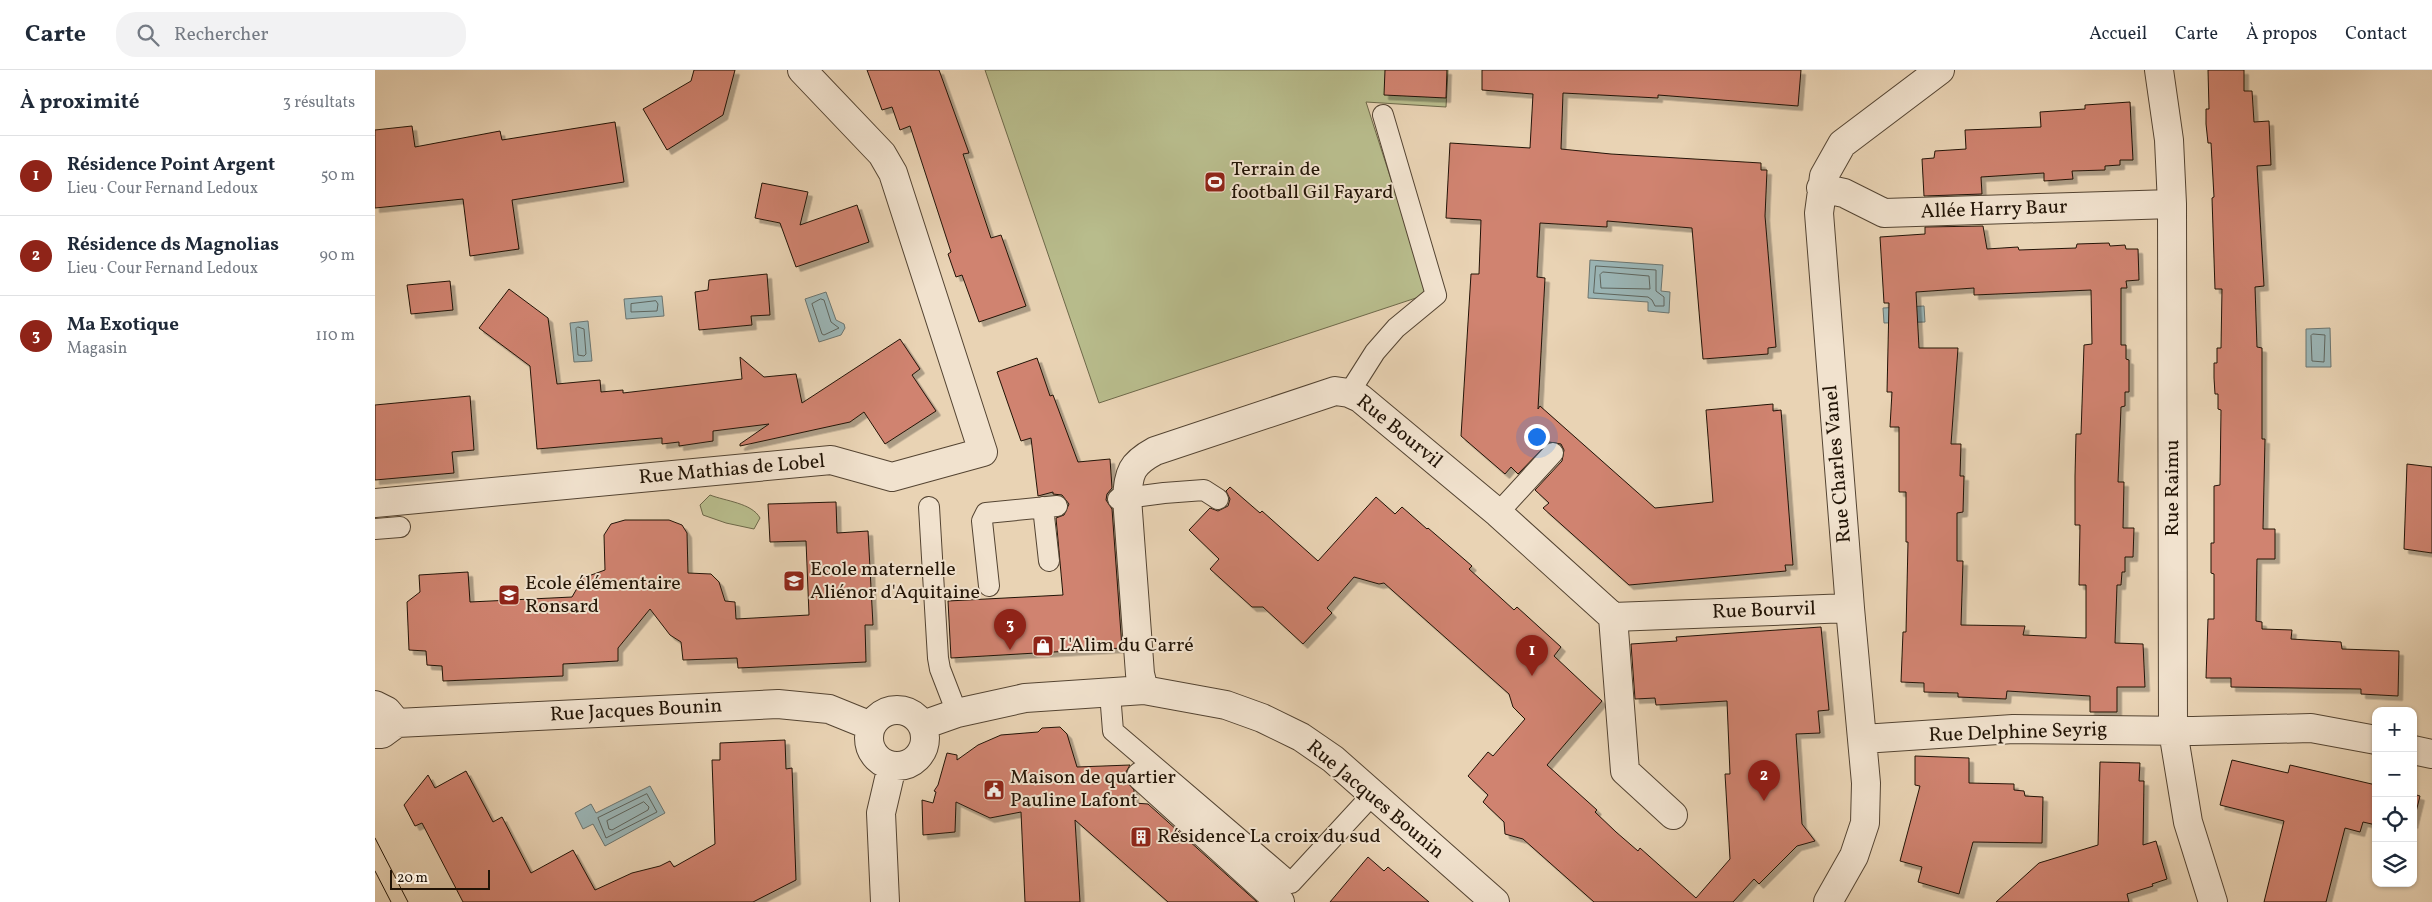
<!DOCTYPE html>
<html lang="fr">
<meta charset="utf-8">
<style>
:root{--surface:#fff;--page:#f2f2f3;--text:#1f2937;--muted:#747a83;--line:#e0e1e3;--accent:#8f2418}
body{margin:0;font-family:Vollkorn,serif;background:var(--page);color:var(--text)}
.controls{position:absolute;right:15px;bottom:15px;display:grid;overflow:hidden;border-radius:10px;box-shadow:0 1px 4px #0004}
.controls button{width:45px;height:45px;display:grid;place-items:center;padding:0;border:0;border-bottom:1px solid var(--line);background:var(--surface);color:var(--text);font:25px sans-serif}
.scale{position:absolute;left:15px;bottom:12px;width:100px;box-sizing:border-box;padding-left:5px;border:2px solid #221406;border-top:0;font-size:14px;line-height:18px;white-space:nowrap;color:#221406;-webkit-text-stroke:4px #f1e2ce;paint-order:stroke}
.you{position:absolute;left:1161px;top:366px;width:18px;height:18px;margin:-12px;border:4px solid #fff;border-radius:50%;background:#1a73e8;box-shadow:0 0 0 8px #1a73e833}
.badge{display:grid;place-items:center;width:32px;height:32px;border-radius:50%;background:var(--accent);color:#fff;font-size:16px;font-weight:700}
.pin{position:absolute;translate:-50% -41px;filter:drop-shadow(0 1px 2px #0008)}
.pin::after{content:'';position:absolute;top:26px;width:18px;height:15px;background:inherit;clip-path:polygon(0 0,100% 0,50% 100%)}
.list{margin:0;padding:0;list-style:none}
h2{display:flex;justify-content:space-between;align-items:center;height:65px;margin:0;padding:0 20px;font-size:21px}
h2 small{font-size:16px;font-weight:400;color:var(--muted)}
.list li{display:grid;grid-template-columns:32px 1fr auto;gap:15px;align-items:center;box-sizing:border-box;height:80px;padding:0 20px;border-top:1px solid var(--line)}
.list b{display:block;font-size:19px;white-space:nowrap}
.list p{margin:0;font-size:16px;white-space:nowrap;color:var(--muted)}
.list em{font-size:16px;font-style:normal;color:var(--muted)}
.icon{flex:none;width:28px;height:28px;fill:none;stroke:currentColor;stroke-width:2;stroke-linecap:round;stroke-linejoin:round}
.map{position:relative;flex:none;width:2057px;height:832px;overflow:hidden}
header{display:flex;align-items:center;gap:30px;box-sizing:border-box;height:70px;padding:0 25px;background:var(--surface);border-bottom:1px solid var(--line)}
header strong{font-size:24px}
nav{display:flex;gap:28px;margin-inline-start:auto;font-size:18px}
.search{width:350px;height:45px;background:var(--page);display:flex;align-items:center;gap:12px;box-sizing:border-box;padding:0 18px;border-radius:20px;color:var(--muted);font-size:19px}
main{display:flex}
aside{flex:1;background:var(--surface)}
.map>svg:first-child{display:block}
.green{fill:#b8bc8c;stroke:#6d6849}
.water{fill:#9bb6b7;stroke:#6b7570}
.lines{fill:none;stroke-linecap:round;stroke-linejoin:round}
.shore{stroke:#5e655e;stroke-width:1}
.building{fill:#d08370;stroke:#221406;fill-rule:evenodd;filter:url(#shadow)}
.service-casing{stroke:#544432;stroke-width:22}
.pedestrian-casing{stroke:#544432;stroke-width:30}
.minor-casing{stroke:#544432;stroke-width:30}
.service{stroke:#f1e2ce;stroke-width:20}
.pedestrian{stroke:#f1e2ce;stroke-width:28}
.minor{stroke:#f1e2ce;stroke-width:28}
.tram{stroke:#221406;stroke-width:1}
.labels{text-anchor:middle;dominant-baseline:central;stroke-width:4;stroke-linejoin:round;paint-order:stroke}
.poi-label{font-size:20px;fill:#221406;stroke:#f1e2ce;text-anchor:start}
.street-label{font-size:20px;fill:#221406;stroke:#f1e2ce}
</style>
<header>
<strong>Carte</strong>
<div class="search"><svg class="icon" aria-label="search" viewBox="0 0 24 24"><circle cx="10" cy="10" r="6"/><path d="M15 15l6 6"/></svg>Rechercher</div>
<nav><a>Accueil</a><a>Carte</a><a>À propos</a><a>Contact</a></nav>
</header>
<main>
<aside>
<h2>À proximité<small>3 résultats</small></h2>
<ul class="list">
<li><span class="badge">1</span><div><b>Résidence Point Argent</b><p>Lieu · Cour Fernand Ledoux</p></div><em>50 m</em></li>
<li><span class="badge">2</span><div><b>Résidence ds Magnolias</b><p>Lieu · Cour Fernand Ledoux</p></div><em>90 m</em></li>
<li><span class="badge">3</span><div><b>Ma Exotique</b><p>Magasin</p></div><em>110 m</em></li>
</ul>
</aside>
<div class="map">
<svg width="2057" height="832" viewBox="0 0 2057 832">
<defs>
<filter id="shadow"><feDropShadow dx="4.5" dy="4.5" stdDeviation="0" flood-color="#0004"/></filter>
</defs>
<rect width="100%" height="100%" fill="#e9d3b4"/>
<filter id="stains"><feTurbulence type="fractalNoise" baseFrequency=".004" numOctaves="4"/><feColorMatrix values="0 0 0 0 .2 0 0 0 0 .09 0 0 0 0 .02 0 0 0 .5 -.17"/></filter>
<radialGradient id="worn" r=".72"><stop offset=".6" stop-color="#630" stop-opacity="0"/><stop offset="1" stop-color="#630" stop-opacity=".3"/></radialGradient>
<path class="green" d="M610,0H1073L1071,37L991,32L1053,224L724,333Z
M335,425C350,431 377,433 385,448L379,459L351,453L328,445L325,435Z"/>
<path class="water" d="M1215,190L1288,195L1286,221L1295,222L1294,243L1273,241V232L1213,228Z
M451,222L461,250L469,254L470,258L466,265L444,272L430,229Z
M287,226L289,246L251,249L249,229Z
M1549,236L1550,252L1509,253L1508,238Z
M213,251L217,291L199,292L195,253Z
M1955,258L1956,297H1931V259Z
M275,716L290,743L230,776L218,754L208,759L200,743L216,734L221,743Z"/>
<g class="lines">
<path class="shore" d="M1221,196L1281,200V221L1289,227V236H1280L1277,230L1273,227L1219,223Z
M1228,202L1274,206L1275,219L1226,218L1225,205Z
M446,229L449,230L456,252L464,258L449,265L447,264L437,234Z
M281,231L283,234L282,241L256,242V234Z
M203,257L209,259L211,284L209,286L203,285L201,259Z
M1938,264L1950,265L1949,292L1937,291L1936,266Z
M272,724L282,742L231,768L223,748Z
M269,732L274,737L273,740L237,760L234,759L232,751Z"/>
</g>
<path class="building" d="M319,0H360L348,45L292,80L268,39L316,11Z
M492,0H564L594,83L588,84L616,168L626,165L651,236L604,252L587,205L581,207L573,184L576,182L535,56L525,60L517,37L507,40Z
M1010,0H1072L1071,28L1009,25Z
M1107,0H1426L1423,36L1283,25V28L1188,23L1186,79L1236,84L1386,93V100H1392L1390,146L1401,277L1393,278V284L1328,289L1317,158L1232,151V157L1165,153L1162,207L1170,208L1163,339L1165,336L1280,438L1338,432L1331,340L1398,334V341L1406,340L1418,495H1410L1411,501L1254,515L1168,438L1174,433L1160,420L1187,391L1189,380L1186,374L1174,372L1143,404L1136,397L1130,404L1086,366L1096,204H1104L1106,150L1071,148L1075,73L1155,78L1158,24L1107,20Z
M1833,0H1869V21H1877L1879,52L1894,51L1896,95L1882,96L1889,216L1880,217L1882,277L1887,278V369H1890L1888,459H1900V489H1882L1881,551L1887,552V559L1917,560L1916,569L1966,572L1967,579L2024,581L2023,626L1986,624V619L1856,617V608H1831L1833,549H1839V504L1836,503V473H1839V416L1845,415L1846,340L1843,339V324H1840L1839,308V293H1842V278H1846L1847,219H1840L1837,128L1839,127L1836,73H1833L1831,54V39H1834Z
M1755,32L1758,90H1745V95L1730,96V100L1697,101L1698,109L1669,111V103L1606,107L1607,124L1549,126L1547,89L1559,88L1560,81L1591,79L1590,60L1666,57L1665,42L1710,39V35Z
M240,52L249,112L137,130L144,179L95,186L88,129L0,138V60L37,56L40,77L125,61L127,70Z
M387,113L433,122L425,155L482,135L494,172L421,197L405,153L380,148Z
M1608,156L1612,179L1643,177L1644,180L1701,178L1702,174L1734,173L1735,176L1750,175L1751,179H1763L1764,210L1751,211L1752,218H1746V275H1751V289L1754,290V322H1750V336L1746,337L1743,412H1749L1748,458H1759L1758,487H1750V502H1747L1746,515H1742L1740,573L1768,574L1770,617H1742V642H1715V626L1632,621L1631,629L1583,627V623L1549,622V613L1526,612L1528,562H1531L1533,472H1531V422H1524V357H1515L1517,322H1512L1514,233H1509L1505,167L1550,164V157ZM1599,218V225L1716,220L1717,274L1709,275L1706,364H1701L1700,406V455H1705L1704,515H1711V568L1648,565L1650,556L1586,555L1588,491H1582V443L1588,442L1589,406H1585L1586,374H1576L1583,278H1544L1541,222Z
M392,204L395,245L376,246L377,255L324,260L320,222L333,220L334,210Z
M75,211L78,240L36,244L32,215Z
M134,219L173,248L182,314L225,310L226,322L248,320V323L367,309L365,287L389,307L421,304L427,333L525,269L545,299L537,305L561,341L510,374L489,342L475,352L365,376V374L394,354L338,361V371L304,376V372L287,374V368L162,379L155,296L104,258Z
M662,288L675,326L678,325L703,392L735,389L737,418L732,424L731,430L737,439L747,578L576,588L573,531L688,525L681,448L689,445L694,434L687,425L678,424V422L663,426L656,368L646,371L622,302Z
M95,326L99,380L77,382L79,403L0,410V335Z
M2032,394L2057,397V483L2029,479Z
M855,417L885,443L887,441L943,491L1001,427L1020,444L1027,437L1052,459L1053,458L1097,496L1094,499L1116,519L1139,540L1142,537L1186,577L1179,586L1227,631L1172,695L1222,740L1220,742L1241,762L1263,781L1265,778L1321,828L1355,789L1350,704H1355L1352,631L1281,635L1280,628L1260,629L1256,574L1302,571L1301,567L1446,557L1454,640L1443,641L1445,663L1421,664L1427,754L1440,771L1422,776L1384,814L1379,809L1358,832H1219L1148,769L1130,764L1129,752L1108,732L1113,725L1093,706L1113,682L1118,686L1150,649L1138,637L1134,624L1009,513L1004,514L979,507L952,538L957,543L928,574L888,537H877L835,499L844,489L814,460L835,438L843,441L853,436L855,429L851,421Z
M461,432L462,463L493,461L498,555H490L491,592L363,598L362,588L308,590L306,572L295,565L275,539L243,578V591L188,594V606L68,611L67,596L52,595L51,581L34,580L32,532L45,522L44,505L93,502L95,532L197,527L208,508L230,500L229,465L236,454L250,450H294L307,455L312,463L313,503L336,504L344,512L350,531L360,532L361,549L434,545L431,471L395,472L393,434Z
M685,657L692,664L702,697L755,695L751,702V710L759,720V733L773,734L882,832H793L700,750L705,832H650L646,742L615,748L581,732L580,762L548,765L547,730L558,733L561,722L559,721L563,715L572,683L582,685V690L603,675L626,665L663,662L667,658Z
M410,670L411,699L417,698L421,810L378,832H88L47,753L40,756L29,735L53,705L60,718L91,701L118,752L127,747L156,803L198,780L220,820L257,803L285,796L295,791L299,797L340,774L337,690H345V673Z
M1540,686L1594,688V713L1639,714V720L1649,721L1650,726L1668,727L1667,773L1598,772L1584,824L1543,812L1547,797L1525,791L1545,716L1540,715Z
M1857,690L1913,703L1915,695L2001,715V755L1988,752L1985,762L1970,758L1951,832H1889L1909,751L1845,735Z
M1725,692L1765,693L1764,711H1769L1768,775L1781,771L1792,809L1777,814L1778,816L1752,824L1754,832H1621L1664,793L1723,775Z
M2038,724L2045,726L2038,754Z
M993,787L1009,801L1013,797L1054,832H955Z"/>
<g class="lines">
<g class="service-casing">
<path id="service" d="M974,323L1000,282L1021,258L1061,225L1008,45
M743,429L789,423L829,420L843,429
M554,437L563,588L565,599L582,643
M668,437L674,491
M1123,443L1178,383
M0,459L25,457
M614,516L607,451L611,443L682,436
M735,623L738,661L916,813L998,724"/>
</g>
<g class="pedestrian-casing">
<path id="pedestrian" d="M766,706L905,832"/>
</g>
<g class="minor-casing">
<path id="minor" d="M1784,0L1794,70L1797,134L1798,661L1813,752L1838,832
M1446,118L1469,123L1509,143L1797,134
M0,433L456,390L517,407L608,382L518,103L507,84L427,0
M1238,547L1250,701L1298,745
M769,620L765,604L752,428C754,402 756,394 780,381L960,321L974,323L985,328L1123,443L1238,547L1475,538
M0,635L12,641L22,653
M494 668a28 28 0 1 1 56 0a28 28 0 1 1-56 0Z
M548,655L582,643L650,628L769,620L851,635L887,648L926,667L958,689L1120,832
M0,664H7L22,653L403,634L454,639L496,656
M1488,669L1638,659L1818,661L1936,658L2001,670
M2038,680L2057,684
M510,832L506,743L517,696
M1453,832L1479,786L1490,753L1491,713L1475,538L1444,143L1449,106L1467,74L1565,0"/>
</g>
<use href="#service" class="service"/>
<use href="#pedestrian" class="pedestrian"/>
<use href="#minor" class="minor"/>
<path class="tram" d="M0,768L33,832
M0,801L16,832"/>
</g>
<defs>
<g id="stadium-square" transform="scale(1.125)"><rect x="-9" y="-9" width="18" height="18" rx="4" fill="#8f2418" stroke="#f1e2ce"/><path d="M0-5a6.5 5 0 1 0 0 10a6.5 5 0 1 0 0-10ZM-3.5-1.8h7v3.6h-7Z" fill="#fff"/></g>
<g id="school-square" transform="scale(1.125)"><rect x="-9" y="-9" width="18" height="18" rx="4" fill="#8f2418" stroke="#f1e2ce"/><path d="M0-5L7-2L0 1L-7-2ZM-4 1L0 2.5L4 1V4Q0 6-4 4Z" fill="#fff"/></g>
<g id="shop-square" transform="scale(1.125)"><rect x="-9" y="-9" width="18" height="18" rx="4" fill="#8f2418" stroke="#f1e2ce"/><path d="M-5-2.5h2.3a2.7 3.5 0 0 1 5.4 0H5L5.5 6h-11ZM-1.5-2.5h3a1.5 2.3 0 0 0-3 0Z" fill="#fff"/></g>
<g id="civic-square" transform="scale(1.125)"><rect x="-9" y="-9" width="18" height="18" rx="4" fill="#8f2418" stroke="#f1e2ce"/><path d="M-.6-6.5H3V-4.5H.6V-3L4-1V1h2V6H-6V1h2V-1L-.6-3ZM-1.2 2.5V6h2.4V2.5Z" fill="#fff"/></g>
<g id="building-square" transform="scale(1.125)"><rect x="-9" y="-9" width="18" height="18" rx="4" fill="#8f2418" stroke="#f1e2ce"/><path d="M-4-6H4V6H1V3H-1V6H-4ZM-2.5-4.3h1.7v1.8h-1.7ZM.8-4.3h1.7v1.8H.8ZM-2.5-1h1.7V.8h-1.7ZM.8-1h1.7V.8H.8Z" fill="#fff"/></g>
</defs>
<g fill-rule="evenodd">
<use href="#stadium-square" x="840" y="112"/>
<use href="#school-square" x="419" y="511"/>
<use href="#school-square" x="134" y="525"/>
<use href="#shop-square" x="668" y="576"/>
<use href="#civic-square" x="619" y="720"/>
<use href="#building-square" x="766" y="767"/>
</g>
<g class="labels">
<g class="poi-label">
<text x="856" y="100">Terrain de<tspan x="856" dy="23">football Gil Fayard</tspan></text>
<text x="435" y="500">Ecole maternelle<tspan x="435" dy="23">Aliénor d'Aquitaine</tspan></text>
<text x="150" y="514">Ecole élémentaire<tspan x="150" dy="23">Ronsard</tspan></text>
<text x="684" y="576">L'Alim du Carré</text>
<text x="635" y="708">Maison de quartier<tspan x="635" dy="23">Pauline Lafont</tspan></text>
<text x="782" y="767">Résidence La croix du sud</text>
</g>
<g class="street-label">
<text transform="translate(1619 140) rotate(-2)">Allée Harry Baur</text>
<text transform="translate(1024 362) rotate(39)">Rue Bourvil</text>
<text transform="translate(1463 394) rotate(-95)">Rue Charles Vanel</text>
<text transform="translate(357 400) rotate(-5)">Rue Mathias de Lobel</text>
<text transform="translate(1798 418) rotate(-90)">Rue Raimu</text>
<text transform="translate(1389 541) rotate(-2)">Rue Bourvil</text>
<text transform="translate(261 641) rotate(-3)">Rue Jacques Bounin</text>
<text transform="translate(1643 663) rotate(-2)">Rue Delphine Seyrig</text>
<text transform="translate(1000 730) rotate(40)">Rue Jacques Bounin</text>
</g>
</g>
<rect width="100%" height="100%" filter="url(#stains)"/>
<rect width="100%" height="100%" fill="url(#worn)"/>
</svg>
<div class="controls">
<button>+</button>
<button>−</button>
<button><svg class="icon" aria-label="locate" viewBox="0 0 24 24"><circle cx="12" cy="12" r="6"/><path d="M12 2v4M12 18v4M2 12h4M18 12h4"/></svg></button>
<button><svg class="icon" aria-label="layers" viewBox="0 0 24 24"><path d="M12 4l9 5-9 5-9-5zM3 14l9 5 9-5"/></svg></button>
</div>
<div class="scale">20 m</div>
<div class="you"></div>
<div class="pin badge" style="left:1157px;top:606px">1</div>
<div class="pin badge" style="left:1389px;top:731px">2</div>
<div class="pin badge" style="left:635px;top:580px">3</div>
</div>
</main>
